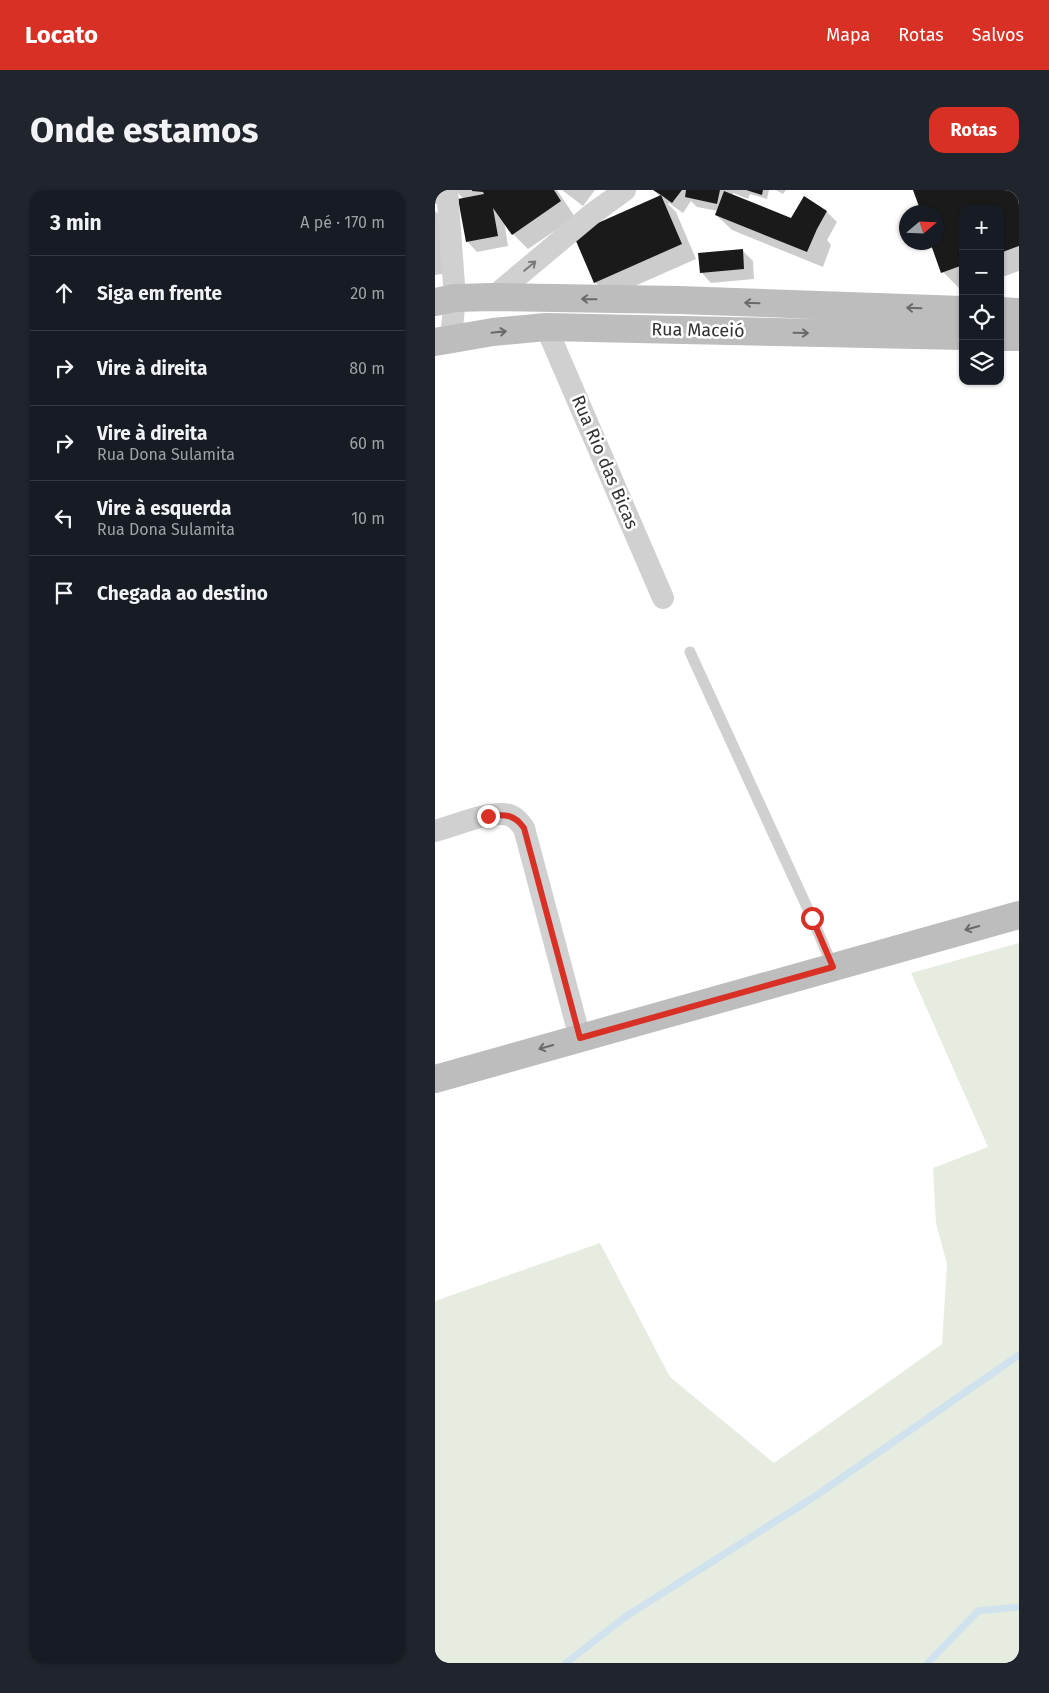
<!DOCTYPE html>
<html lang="pt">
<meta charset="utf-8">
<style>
:root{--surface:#171b24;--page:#20242c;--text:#f1f3f6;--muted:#9ea1a6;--line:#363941;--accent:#d93025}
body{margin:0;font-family:"Fira Sans",sans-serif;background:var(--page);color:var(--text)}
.controls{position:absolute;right:15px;top:15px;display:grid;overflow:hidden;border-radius:10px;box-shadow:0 1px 4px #0004}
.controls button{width:45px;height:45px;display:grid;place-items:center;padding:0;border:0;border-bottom:1px solid var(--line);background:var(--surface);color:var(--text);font:25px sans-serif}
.compass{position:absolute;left:464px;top:15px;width:45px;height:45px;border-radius:50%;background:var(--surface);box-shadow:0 1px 4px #0004;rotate:71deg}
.stop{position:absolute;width:15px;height:15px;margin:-11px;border:4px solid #d93025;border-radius:50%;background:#fff}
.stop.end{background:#d93025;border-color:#fff;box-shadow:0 1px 5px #0008}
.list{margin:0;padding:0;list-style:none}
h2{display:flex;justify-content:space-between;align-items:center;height:65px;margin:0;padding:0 20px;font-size:21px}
h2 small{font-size:16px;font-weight:400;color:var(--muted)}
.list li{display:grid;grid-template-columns:32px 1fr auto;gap:15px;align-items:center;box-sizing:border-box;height:75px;padding:0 20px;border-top:1px solid var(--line)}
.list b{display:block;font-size:19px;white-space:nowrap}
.list p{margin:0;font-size:16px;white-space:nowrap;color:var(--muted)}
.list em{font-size:16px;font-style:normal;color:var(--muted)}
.icon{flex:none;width:28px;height:28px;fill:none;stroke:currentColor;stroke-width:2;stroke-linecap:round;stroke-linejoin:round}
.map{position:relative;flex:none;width:584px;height:1473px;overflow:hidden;border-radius:15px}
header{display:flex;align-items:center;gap:30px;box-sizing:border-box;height:70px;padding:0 25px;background:var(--accent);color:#fff}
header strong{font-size:24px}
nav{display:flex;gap:28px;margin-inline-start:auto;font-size:18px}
.intro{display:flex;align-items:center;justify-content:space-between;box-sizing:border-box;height:120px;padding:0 30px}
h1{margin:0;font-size:35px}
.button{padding:12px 22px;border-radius:15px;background:var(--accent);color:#fff;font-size:18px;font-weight:700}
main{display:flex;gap:30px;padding:0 30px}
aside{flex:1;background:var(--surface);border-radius:15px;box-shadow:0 1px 4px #0004}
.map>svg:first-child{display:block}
.green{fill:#e6ecdf}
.shadow{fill:#0003}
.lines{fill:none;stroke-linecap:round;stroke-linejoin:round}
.stream{stroke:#cfe2ee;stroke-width:7}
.building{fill:#1a1a1a}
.service{stroke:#d0d0d0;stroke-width:11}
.minor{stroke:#d0d0d0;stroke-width:22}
.secondary{stroke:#bdbdbd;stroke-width:28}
.oneway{stroke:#7a7a7a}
.oneway2{stroke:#6a6a6a}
.route{stroke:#d93025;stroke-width:6}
.labels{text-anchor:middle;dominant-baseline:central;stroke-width:5;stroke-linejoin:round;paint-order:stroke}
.street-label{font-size:18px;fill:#333;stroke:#fff}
</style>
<header>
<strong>Locato</strong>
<nav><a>Mapa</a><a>Rotas</a><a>Salvos</a></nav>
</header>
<div class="intro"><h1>Onde estamos</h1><a class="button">Rotas</a></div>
<main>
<aside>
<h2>3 min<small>A pé · 170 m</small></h2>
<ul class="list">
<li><svg class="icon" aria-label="ahead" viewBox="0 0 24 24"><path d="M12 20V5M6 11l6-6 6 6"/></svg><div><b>Siga em frente</b></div><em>20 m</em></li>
<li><svg class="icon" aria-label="right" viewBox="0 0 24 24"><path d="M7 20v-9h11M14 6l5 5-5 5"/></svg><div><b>Vire à direita</b></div><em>80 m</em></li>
<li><svg class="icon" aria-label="right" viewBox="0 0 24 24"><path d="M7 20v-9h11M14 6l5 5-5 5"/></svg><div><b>Vire à direita</b><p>Rua Dona Sulamita</p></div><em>60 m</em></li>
<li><svg class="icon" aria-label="left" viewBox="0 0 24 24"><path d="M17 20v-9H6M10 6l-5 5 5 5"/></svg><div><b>Vire à esquerda</b><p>Rua Dona Sulamita</p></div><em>10 m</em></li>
<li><svg class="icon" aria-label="arrive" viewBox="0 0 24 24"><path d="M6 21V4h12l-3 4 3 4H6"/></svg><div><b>Chegada ao destino</b></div></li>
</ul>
</aside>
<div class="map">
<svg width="584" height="1473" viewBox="0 0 584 1473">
<rect width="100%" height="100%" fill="#fff"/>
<path class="green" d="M584,753V1473H0V1111L165,1053L235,1187L339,1273L507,1154L512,1074L501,1033L498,978L553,957L476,783Z"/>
<path class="shadow" d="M0,0H4L7,13L0,14Z
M20,0H122L140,27L93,59L78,44L69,31L73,56L42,62L32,51L29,9Z
M127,0H160L148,16Z
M219,0H334L332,9L315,4L313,9L298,3L297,6L361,32L369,8L392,22L402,32L392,50L396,55L388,77L297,40L281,25L283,21L262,17L256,11L248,23L234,13L233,14L241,22L261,69L175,107L160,92L225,7Z
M341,0H351L348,4Z
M479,0H584V81L565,88V19H528L527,101L508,82L502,52V22H487Z
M0,21L7,27L14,83L0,85Z
M307,60L318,71L319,89L276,93L266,82Z"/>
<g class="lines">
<path class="stream" d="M131,1473L190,1427L379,1307L584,1165
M493,1473L543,1421L584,1417"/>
</g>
<path class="building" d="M37,0H119L126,11L77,45L58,18L63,46L31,52L23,9L49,4L48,2L37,1Z
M218,0H247L237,13L226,5L247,54L159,93L138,44L226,5Z
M251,0H285L282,14L250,7Z
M311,0H328L327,5Z
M478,0H584V56L565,63V19H528V75L506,83L495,52H502V22H486Z
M289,1L356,28L369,6L392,21L382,39L372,62L280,25Z
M308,59L309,79L265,83L263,63Z"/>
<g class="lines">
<path class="service" d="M255,462L377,728L398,777"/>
<path class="minor" d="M12,0L20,108L16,148
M58,107L157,24L190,0
M111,137L228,408
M0,641C19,636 55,620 74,625C81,627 85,633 89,638L145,848"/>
<path class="secondary" d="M0,112L20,108L58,107L244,110L528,120
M565,121L584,122
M565,147H584
M0,152L58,142L111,137L528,146
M0,889L584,725"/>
</g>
<defs><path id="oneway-shaft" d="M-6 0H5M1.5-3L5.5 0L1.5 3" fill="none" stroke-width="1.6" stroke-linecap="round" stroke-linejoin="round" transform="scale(1.25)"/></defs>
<use class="oneway" href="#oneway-shaft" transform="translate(95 76) rotate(-40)"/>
<g class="oneway2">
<use href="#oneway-shaft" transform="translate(154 109) rotate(-179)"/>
<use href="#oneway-shaft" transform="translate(317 113) rotate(-178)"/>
<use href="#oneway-shaft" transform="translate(479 118) rotate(-178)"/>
<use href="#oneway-shaft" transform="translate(64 142) rotate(-6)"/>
<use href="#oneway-shaft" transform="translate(366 143) rotate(1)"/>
<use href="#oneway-shaft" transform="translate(537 738) rotate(164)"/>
<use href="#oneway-shaft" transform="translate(111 857) rotate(164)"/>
</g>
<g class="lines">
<path class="route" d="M53,626C70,624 79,624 89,638L145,848L398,777L377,728"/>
</g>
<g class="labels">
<g class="street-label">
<text transform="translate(263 140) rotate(1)">Rua Maceió</text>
<text transform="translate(170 272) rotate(67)">Rua Rio das Bicas</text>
</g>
</g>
</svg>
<div class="controls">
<button>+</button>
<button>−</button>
<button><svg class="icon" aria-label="locate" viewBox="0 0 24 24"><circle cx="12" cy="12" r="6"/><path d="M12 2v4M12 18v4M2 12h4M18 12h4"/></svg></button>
<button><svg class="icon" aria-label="layers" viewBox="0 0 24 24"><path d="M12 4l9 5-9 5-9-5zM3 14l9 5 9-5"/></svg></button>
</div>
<svg class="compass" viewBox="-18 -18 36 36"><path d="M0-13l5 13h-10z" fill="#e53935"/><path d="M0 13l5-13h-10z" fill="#9ea1a6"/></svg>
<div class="stop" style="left:377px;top:728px"></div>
<div class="stop end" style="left:53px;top:626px"></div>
</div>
</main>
